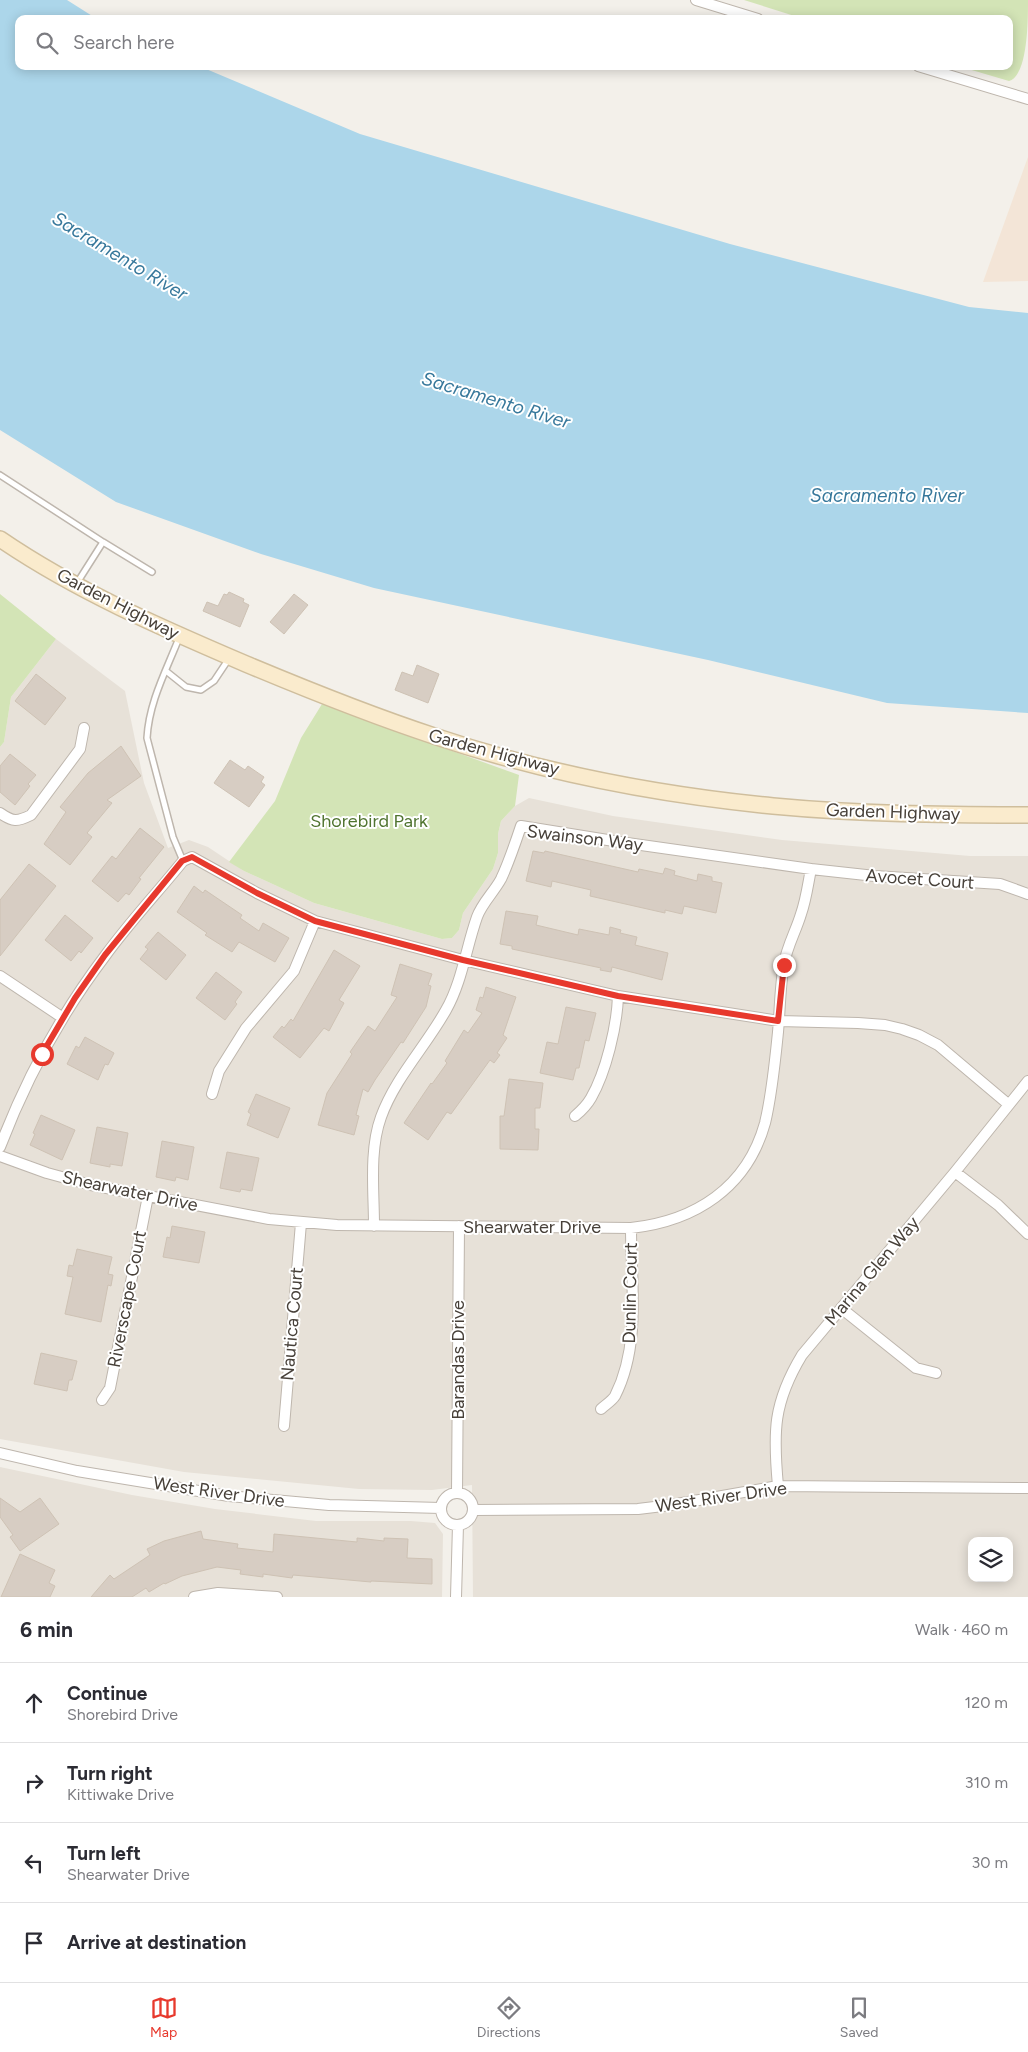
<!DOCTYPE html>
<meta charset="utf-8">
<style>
:root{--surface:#fff;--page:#f2f2f3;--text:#2b2b33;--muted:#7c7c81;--line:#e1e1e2;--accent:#e7392d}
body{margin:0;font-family:Figtree,sans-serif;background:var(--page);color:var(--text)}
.controls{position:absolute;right:15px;bottom:15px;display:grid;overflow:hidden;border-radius:10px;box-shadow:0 2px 12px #0003}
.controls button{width:45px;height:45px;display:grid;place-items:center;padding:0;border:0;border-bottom:1px solid var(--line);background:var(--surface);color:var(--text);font:25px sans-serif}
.stop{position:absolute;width:15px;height:15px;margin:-11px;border:4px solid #e7392d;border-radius:50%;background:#fff}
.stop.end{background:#e7392d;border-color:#fff;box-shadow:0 1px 5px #0008}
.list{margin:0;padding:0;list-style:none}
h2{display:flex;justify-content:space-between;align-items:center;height:65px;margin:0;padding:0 20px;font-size:21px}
h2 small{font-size:16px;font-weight:400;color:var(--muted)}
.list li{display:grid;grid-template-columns:32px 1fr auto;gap:15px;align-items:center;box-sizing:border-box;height:80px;padding:0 20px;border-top:1px solid var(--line)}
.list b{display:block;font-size:19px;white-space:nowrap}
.list p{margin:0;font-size:16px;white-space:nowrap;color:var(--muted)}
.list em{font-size:16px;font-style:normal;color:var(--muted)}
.icon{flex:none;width:28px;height:28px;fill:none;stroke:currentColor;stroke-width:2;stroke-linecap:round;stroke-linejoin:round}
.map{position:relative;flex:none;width:1028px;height:1597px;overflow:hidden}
.search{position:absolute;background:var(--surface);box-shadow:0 2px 12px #0003;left:15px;right:15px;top:15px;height:55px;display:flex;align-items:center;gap:12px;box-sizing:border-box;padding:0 18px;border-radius:10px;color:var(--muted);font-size:19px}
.sheet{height:385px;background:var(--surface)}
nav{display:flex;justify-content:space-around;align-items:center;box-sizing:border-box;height:70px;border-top:1px solid var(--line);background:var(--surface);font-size:14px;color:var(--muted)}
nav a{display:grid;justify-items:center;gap:2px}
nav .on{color:var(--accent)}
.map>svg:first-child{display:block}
.residential{fill:#e7e1d8;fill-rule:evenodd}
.commercial{fill:#f3e5d7}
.green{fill:#d3e4b6}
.water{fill:#acd6ea}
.building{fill:#d7cdc3;stroke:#cec2b4}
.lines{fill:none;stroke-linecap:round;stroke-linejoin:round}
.lane-casing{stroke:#beb6ad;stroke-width:8}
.street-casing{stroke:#beb6ad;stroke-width:12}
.secondary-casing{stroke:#cfbe9d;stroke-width:18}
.lane{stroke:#fff;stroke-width:5}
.street{stroke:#fff;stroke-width:10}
.secondary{stroke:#faebcd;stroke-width:15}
.route{stroke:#e7392d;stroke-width:6}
.labels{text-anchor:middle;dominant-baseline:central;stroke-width:4;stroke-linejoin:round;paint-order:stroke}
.street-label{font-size:18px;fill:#474039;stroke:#fff}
.park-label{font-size:18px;fill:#507430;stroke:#fff}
.water-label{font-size:19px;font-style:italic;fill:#37789b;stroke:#fff}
</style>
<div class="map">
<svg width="1028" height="1597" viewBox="0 0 1028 1597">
<rect width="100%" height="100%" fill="#f3f0ea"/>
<path class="residential" d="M56,639L125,691L144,783L168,848L189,840L208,847L244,871L314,903L442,939L452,938L459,930L463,913L493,869L498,853V834L501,821L515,806L529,798L613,816L782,840L970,856H1028V1597H473L472,1485L432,1490L359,1489L184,1472L0,1439V747L4,742L11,697ZM972,1541H1009V1578H972Z
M0,1467L132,1495L215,1509L316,1521H411L435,1523L443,1534L442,1597H0Z"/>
<path class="commercial" d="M1028,157V281L983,282Z"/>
<path class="green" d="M744,0H1028C1028,20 1028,76 1009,81L958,66H1009V19H804Z
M0,594L56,639L11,697L4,742L0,747Z
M322,704L519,775L515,806L501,821L498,834V853L493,869L463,913L459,930L452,938L442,939L314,903L244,871L229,862L275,801L301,738Z"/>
<path class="water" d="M0,0H67L97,19H19V66H199L360,134L730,244L969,307L1028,313V713L887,703L708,660L374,588L261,554L116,502L0,430Z"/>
<path class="building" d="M229,592L244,599L243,602L249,605L240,627L203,611L207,602L218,606L224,594L227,595Z
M294,594L308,605L284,634L270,622Z
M417,665L439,674L428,703L395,690L402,672L413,676Z
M36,674L66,698L45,725L15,701Z
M121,746L141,776L107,800L112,803L87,833L92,837L70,865L44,844L66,812L60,807L88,773Z
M10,754L36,775L28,784L30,786L15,805L0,792V766Z
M230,760L245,770L248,766L264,777L261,782L265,785L249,807L214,783Z
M140,828L164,847L139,878L141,879L129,895L126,893L118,902L92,881L112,856L116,859Z
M533,851L544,853L545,851L638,872L639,869L663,874L665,868L675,871L674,875L697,881L698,874L712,877V881L722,883L716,913L684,906L682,914L665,910V913L590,896L591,890L552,881L551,887L526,881Z
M29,864L56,886L0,956V900Z
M194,886L203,893L205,890L242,915L240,918L259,931L263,923L289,938L275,962L239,942L232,952L205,935L207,933L177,912Z
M506,911L538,916L536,925L578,935L579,929L609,935L610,927L621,930L620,933L637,937L635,945L668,953L662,980L612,967L611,972L600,970L601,968L512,949V946L500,944Z
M65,915L93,938L81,953L79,951L71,961L45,940Z
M158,932L186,955L166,980L140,959L148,949L145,947Z
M334,950L360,966L339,1000L344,1003L329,1031L324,1028L300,1058L273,1037L282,1026L284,1028L291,1019L293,1021Z
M400,964L432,974L428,985L431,986L426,1007L403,1043L401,1042L375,1080L368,1092L363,1089L356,1115L359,1116L354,1135L318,1125L327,1093L352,1054L350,1052L368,1026L375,1031L397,997L391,995Z
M216,972L242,992L235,1002L237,1004L225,1020L196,998Z
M486,987L516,997L503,1035L507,1038L497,1053L500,1055L494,1063L490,1060L451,1114L447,1112L428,1140L404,1123L431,1083L432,1084L447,1063L445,1061L464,1030L468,1033L482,1013L476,1010L480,997L483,998Z
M566,1007L596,1013L589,1041L585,1040L579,1068H576L573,1080L540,1073L547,1042L558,1044Z
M85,1037L114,1053L108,1065L105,1064L98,1080L67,1064L76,1046L79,1048Z
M509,1079L543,1083L540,1108H535V1129H539L538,1150L500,1149V1116H504Z
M256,1094L290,1108L278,1138L247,1125L251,1114L248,1112Z
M41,1115L75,1130L62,1160L30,1145L35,1134L33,1133Z
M97,1127L128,1133L122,1166L110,1164V1167L90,1163Z
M162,1141L194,1147L188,1180L176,1177L175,1181L156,1177Z
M227,1152L259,1158L252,1191L241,1189L240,1192L220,1188Z
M172,1226L205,1232L199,1263L163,1257L167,1237L170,1238Z
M77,1249L112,1257L108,1274L113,1275L111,1286L108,1285L101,1322L65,1314L73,1277L67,1276L69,1265L73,1266Z
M41,1353L77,1361L72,1380H69L67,1391L34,1384Z
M0,1498L20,1512L40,1498L59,1524L20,1551L10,1537L13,1535L0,1517Z
M201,1531L203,1539L238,1544L237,1548L273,1552L274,1534L357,1542V1538L384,1541V1538L408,1539L407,1558L432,1559V1584L371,1581V1582L293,1575L292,1578L263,1574V1577L240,1574L241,1570L217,1567L182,1576L165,1584L164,1583L149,1592L146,1588L132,1597H91L110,1575L114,1579L150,1555L147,1549L164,1541Z
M20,1554L55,1570L49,1583L55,1586L50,1597H1Z"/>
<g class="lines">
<g class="lane-casing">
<path id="lane" d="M0,475L103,542L77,583
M103,542L152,572
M179,638C166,671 149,702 147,738L173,837L183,861
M166,671L186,687L201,690L214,681L228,660"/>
</g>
<g class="street-casing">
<path id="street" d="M696,0L758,19
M918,66L1028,99
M0,813C13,822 17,822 31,815L80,749L84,728
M0,976L63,1018
M212,1094L219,1071L246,1028L294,971L315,921
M575,1116C581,1111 587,1105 591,1098C606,1072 617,1026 618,996
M0,1147C26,1079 61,1014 105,956C129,923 157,893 183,861L192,857L257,893L315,921L463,960L618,996L779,1021L858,1023L885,1025L902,1029L919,1035L938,1045L1008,1104
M0,1156L47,1173L91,1185L269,1219L337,1225L631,1228C695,1221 747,1188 765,1123C772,1094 775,1062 778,1032C780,1010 780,986 784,964C787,946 796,931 801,914C806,900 808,884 811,869
M955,1172L998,1205L1028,1234
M374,1226C374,1191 369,1150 381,1117C395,1078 426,1046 446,1010C462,982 466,948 477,917C482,903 494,892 501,879C509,862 515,844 521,826L620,842L811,869L875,876L1000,884L1028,894
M841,1308L916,1368L936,1373
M102,1400L110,1388L148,1196
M601,1409C605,1405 612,1401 615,1396C641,1345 631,1283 631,1228
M284,1426L301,1223
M0,1453L77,1471L229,1496L329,1505L441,1508
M778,1486C773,1432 773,1403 802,1355L955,1172L1028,1081
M441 1509a16 16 0 1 1 32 0a16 16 0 1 1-32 0Z
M457,1493L459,1226
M474,1510L638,1509L671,1505L778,1486L1028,1488
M194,1597L218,1593L277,1597
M456,1597L458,1525"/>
</g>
<g class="secondary-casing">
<path id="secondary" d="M0,539C76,591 162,628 246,664C308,690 370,715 434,736C541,772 660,795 773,806C858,814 943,815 1028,815"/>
</g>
<use href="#lane" class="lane"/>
<use href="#street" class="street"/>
<use href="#secondary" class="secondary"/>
</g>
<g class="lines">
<path class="route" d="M42,1054L75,998L105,955L182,861L192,857L257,893L315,921L463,960L618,996L778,1021L784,965"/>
</g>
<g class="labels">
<g class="street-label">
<text transform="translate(118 604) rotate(27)">Garden Highway</text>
<text transform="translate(494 752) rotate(15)">Garden Highway</text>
<text transform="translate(893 812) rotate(2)">Garden Highway</text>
<text transform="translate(585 838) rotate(7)">Swainson Way</text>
<text transform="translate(920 879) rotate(4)">Avocet Court</text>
<text transform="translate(130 1191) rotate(12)">Shearwater Drive</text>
<text x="532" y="1227">Shearwater Drive</text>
<text transform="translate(872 1271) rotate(-50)">Marina Glen Way</text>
<text transform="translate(630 1293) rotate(-89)">Dunlin Court</text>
<text transform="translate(127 1299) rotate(-79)">Riverscape Court</text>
<text transform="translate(292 1324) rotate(-85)">Nautica Court</text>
<text transform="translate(458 1360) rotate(-90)">Barandas Drive</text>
<text transform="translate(219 1492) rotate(8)">West River Drive</text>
<text transform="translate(721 1497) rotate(-8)">West River Drive</text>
</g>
<g class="park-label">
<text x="369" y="821">Shorebird Park</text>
</g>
<g class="water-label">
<text transform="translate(120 256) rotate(31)">Sacramento River</text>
<text transform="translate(496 400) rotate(17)">Sacramento River</text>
<text x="887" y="495">Sacramento River</text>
</g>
</g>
</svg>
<div class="controls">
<button><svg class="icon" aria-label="layers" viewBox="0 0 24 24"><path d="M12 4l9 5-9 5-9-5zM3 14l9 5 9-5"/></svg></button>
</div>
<div class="stop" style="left:42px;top:1054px"></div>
<div class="stop end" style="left:784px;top:965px"></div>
<div class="search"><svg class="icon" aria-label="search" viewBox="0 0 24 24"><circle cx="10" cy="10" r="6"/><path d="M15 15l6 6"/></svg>Search here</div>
</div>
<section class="sheet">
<h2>6 min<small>Walk · 460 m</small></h2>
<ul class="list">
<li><svg class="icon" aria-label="ahead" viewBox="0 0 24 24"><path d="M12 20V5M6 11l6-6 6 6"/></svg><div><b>Continue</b><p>Shorebird Drive</p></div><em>120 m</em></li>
<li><svg class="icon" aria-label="right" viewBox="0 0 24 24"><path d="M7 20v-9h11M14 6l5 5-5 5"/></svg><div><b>Turn right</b><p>Kittiwake Drive</p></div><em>310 m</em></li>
<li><svg class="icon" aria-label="left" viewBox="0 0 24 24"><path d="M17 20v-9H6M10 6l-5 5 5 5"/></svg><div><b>Turn left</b><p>Shearwater Drive</p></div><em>30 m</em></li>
<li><svg class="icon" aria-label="arrive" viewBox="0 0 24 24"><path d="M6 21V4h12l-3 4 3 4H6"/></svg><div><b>Arrive at destination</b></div></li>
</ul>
</section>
<nav>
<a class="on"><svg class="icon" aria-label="map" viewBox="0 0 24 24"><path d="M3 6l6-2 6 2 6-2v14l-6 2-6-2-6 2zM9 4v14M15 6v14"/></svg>Map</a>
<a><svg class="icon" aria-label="directions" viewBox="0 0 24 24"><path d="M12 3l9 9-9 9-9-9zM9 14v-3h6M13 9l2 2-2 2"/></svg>Directions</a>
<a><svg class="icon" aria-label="saved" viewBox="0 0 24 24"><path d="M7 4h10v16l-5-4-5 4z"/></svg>Saved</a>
</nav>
